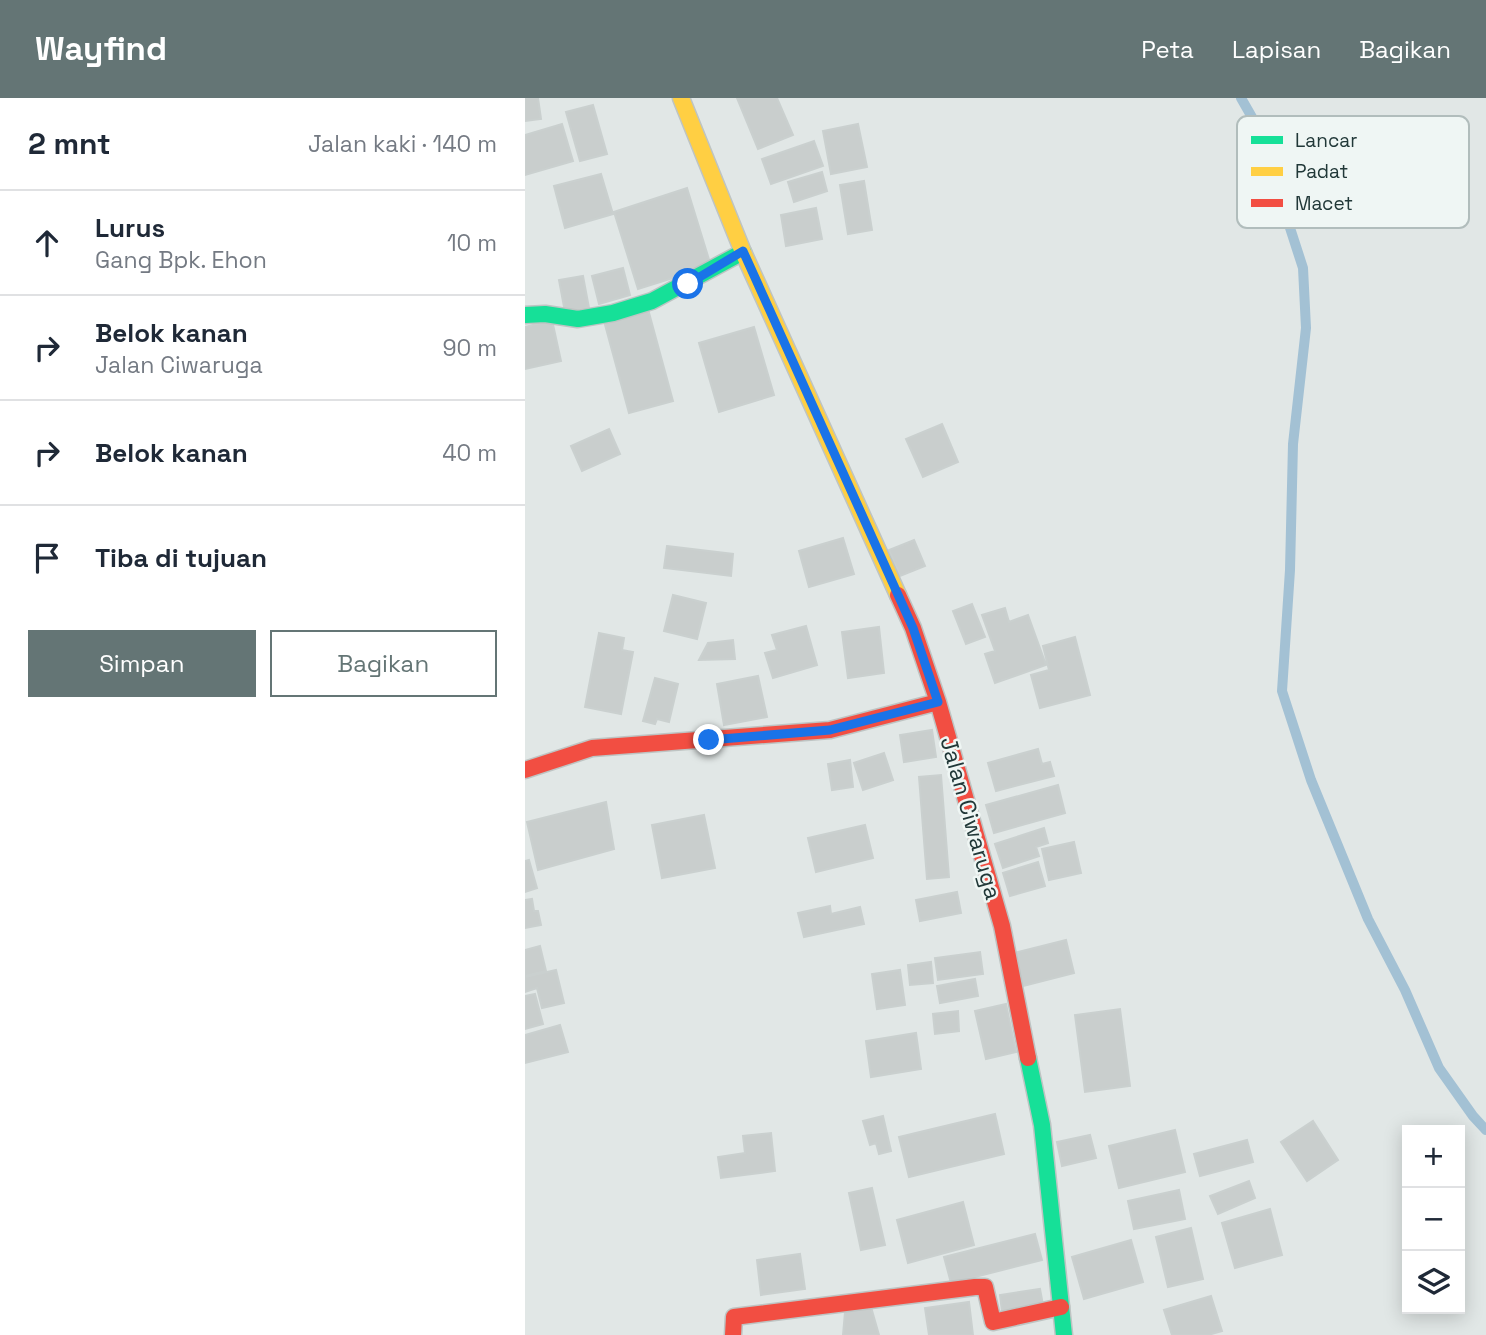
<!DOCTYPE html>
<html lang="id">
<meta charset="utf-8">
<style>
:root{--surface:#fff;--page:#f6f6f7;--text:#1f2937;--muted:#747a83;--line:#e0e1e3;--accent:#647575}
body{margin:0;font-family:"Space Grotesk",sans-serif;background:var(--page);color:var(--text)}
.controls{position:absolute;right:21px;bottom:21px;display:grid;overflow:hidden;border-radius:0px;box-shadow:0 4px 18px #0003}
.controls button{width:63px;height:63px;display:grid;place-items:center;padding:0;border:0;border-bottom:2px solid var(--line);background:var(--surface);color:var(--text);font:35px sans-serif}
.stop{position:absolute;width:21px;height:21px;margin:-16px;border:5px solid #1a73e8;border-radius:50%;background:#fff}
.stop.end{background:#1a73e8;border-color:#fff;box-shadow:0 2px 7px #0008}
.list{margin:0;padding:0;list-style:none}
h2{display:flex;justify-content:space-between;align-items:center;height:91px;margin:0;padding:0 28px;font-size:30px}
h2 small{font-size:23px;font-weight:400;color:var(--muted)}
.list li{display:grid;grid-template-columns:46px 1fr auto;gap:21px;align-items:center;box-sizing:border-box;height:105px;padding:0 28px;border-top:2px solid var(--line)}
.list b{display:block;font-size:26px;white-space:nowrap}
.list p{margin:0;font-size:23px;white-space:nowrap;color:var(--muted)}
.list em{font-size:23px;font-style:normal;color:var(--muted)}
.actions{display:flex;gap:14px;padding:21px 28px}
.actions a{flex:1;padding:16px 0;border:2px solid var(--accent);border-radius:0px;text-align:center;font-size:24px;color:var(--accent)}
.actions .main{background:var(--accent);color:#fff}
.icon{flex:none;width:38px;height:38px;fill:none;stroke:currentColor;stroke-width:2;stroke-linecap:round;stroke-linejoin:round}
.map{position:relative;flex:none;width:961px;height:1237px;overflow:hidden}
header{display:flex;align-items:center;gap:42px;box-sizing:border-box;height:98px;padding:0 35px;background:var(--accent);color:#fff}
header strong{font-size:33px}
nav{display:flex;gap:38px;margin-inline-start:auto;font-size:24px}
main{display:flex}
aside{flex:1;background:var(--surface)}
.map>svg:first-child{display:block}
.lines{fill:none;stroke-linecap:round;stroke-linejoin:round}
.stream{stroke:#a3c1d4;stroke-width:10}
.building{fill:#c9cecd;stroke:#cad0cf;stroke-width:2}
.fast-casing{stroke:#bec4c3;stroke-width:19}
.slow-casing{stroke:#bec4c3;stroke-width:19}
.jam-casing{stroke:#bec4c3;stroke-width:19}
.fast{stroke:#16e098;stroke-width:16}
.slow{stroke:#ffcf43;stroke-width:16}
.jam{stroke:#f24e42;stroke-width:16}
.route{stroke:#1a73e8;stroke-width:9}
.labels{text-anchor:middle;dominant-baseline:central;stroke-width:5;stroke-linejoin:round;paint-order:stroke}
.street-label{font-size:23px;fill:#213838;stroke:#eff6f4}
.key{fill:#eff6f4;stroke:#b1bdbc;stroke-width:2}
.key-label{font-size:19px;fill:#213838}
</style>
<header>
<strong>Wayfind</strong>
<nav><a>Peta</a><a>Lapisan</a><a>Bagikan</a></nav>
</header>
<main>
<aside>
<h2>2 mnt<small>Jalan kaki · 140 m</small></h2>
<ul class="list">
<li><svg class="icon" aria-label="ahead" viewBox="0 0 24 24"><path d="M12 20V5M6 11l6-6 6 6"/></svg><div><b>Lurus</b><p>Gang Bpk. Ehon</p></div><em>10 m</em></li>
<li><svg class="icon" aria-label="right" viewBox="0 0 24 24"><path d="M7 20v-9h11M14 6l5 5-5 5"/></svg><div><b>Belok kanan</b><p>Jalan Ciwaruga</p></div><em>90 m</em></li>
<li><svg class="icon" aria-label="right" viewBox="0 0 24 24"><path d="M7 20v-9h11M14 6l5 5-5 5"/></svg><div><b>Belok kanan</b></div><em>40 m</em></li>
<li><svg class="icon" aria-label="arrive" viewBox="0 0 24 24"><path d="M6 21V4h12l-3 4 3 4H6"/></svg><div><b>Tiba di tujuan</b></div></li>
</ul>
<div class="actions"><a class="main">Simpan</a><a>Bagikan</a></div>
</aside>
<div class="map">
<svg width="961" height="1237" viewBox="0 0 961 1237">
<rect width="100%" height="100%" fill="#e1e7e6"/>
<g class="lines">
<path class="stream" d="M716,0L732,28L778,170L781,230L768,346L765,472L757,593L786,682L843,821L880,892L914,970L948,1018L961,1032"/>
</g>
<path class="building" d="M0,0H13L16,21L0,23Z
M212,0H252L268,37L233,51Z
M68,7L82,56L55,63L41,14Z
M37,26L48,63L0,77V37Z
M333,26L342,69L306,76L298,33Z
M289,43L298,68L246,86L237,61Z
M297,74L302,93L269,104L263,84Z
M76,76L88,116L40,130L29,88Z
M339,83L347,132L323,136L315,87Z
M162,90L186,168L113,191L89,114Z
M291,110L297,141L261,148L256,117Z
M98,170L105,197L74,206L67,178Z
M58,178L64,210L40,214L34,182Z
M123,211L148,303L104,315L79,223Z
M27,222L36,263L0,271V229Z
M229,229L249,297L194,314L174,245Z
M417,326L433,364L398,379L381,341Z
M84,331L95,356L57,373L46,348Z
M318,440L329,476L284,489L274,453Z
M389,442L400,468L375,478L364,452Z
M142,448L208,456L206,478L139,470Z
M148,497L181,505L172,541L139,533Z
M447,506L460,539L441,546L428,513Z
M480,510L484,524L503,517L521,567L470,585L460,556L470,553L457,517Z
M281,528L292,567L248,580L240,555L252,552L247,537Z
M354,529L359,575L323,580L317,534Z
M74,535L99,540L97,552L108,554L96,616L60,609Z
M550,539L565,597L515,610L506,577L524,572L518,548Z
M208,542L210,561L174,562L183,545Z
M233,578L242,619L199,627L192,586Z
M130,580L153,586L144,624L132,621L130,626L118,623Z
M407,632L411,659L379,664L375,637Z
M513,651L517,666L525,664L529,678L471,693L463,665Z
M359,655L368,682L338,692L329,665Z
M325,662L328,689L307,692L303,666Z
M416,677L424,779L402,781L394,679Z
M533,687L540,715L469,735L461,707Z
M81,704L89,751L13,772L2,724Z
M179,717L190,770L137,780L127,727Z
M340,727L348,760L291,774L283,740Z
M519,730L523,745L511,749L514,758L478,770L470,746Z
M549,744L556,775L524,782L517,751Z
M4,762L12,790L0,794V763Z
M513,764L520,788L485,798L478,775Z
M432,794L436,815L395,823L391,802Z
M7,801L9,813H13L16,827L0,830V802Z
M305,808L306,816L335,809L339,826L279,839L273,815Z
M541,842L549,875L498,888L489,855Z
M15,848L21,873L0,878V852Z
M455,854L458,876L413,882L410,860Z
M406,864L408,885L385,887L383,867Z
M31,872L39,905L17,910L12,890L0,894V879Z
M375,872L380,907L352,911L347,876Z
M450,881L453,898L415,905L412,888Z
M10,896L18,926L0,931V898Z
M481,906L491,954L461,961L450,913Z
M595,911L605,988L560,994L550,917Z
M433,913L434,933L410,936L408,916Z
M35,927L43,954L0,965V937Z
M391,935L396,971L346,979L341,943Z
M470,1016L479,1056L384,1079L374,1039Z
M358,1018L366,1053L354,1056L351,1045L345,1047L338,1023Z
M788,1023L813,1062L782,1083L756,1044Z
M650,1032L660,1074L594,1090L584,1048Z
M246,1035L250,1073L196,1080L193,1059L220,1055L218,1038Z
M565,1037L571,1060L537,1068L532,1044Z
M722,1042L728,1064L675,1078L669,1056Z
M724,1083L730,1100L693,1116L685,1098Z
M347,1090L360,1147L336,1152L324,1095Z
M654,1092L660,1121L609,1131L603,1103Z
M438,1104L449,1147L383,1165L372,1122Z
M745,1111L757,1157L710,1170L697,1125Z
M666,1130L678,1181L643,1189L631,1139Z
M510,1136L517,1162L426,1185L419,1159Z
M606,1142L618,1184L559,1201L547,1159Z
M275,1156L280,1191L236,1197L232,1162Z
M515,1191L518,1207L477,1213L475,1197Z
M686,1198L697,1233L683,1237H647L639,1212Z
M444,1204L448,1237H404L400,1210Z
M346,1209L354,1237H318L320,1214Z"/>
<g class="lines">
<g class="fast-casing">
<path id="fast" d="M0,217L20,216L53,221L88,215L127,203L218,154
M503,960L517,1027L539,1237"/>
</g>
<g class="slow-casing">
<path id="slow" d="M156,0L218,154L373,497"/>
</g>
<g class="jam-casing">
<path id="jam" d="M373,497L388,530L413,604L477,828L503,960
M0,672L67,650L305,632L413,604
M208,1237L209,1219L450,1189H460L468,1224L536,1209"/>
</g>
<use href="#fast" class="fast"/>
<use href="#slow" class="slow"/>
<use href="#jam" class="jam"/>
</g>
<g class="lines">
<path class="route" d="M163,186L218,153L388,530L413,604L305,632L184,642"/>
</g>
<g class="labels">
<g class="street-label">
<text transform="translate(446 720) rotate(74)">Jalan Ciwaruga</text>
</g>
</g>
<rect x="712" y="18" width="232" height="112" rx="10" class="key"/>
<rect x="726" y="38" width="32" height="8" fill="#16e098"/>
<rect x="726" y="69" width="32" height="9" fill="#ffcf43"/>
<rect x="726" y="101" width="32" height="8" fill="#f24e42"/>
<g class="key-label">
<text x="770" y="49">Lancar</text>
<text x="770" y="80">Padat</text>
<text x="770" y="112">Macet</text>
</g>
</svg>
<div class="controls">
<button>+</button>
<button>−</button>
<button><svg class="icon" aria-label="layers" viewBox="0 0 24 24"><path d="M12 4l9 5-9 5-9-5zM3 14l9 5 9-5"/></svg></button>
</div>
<div class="stop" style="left:163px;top:186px"></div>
<div class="stop end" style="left:184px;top:642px"></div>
</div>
</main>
